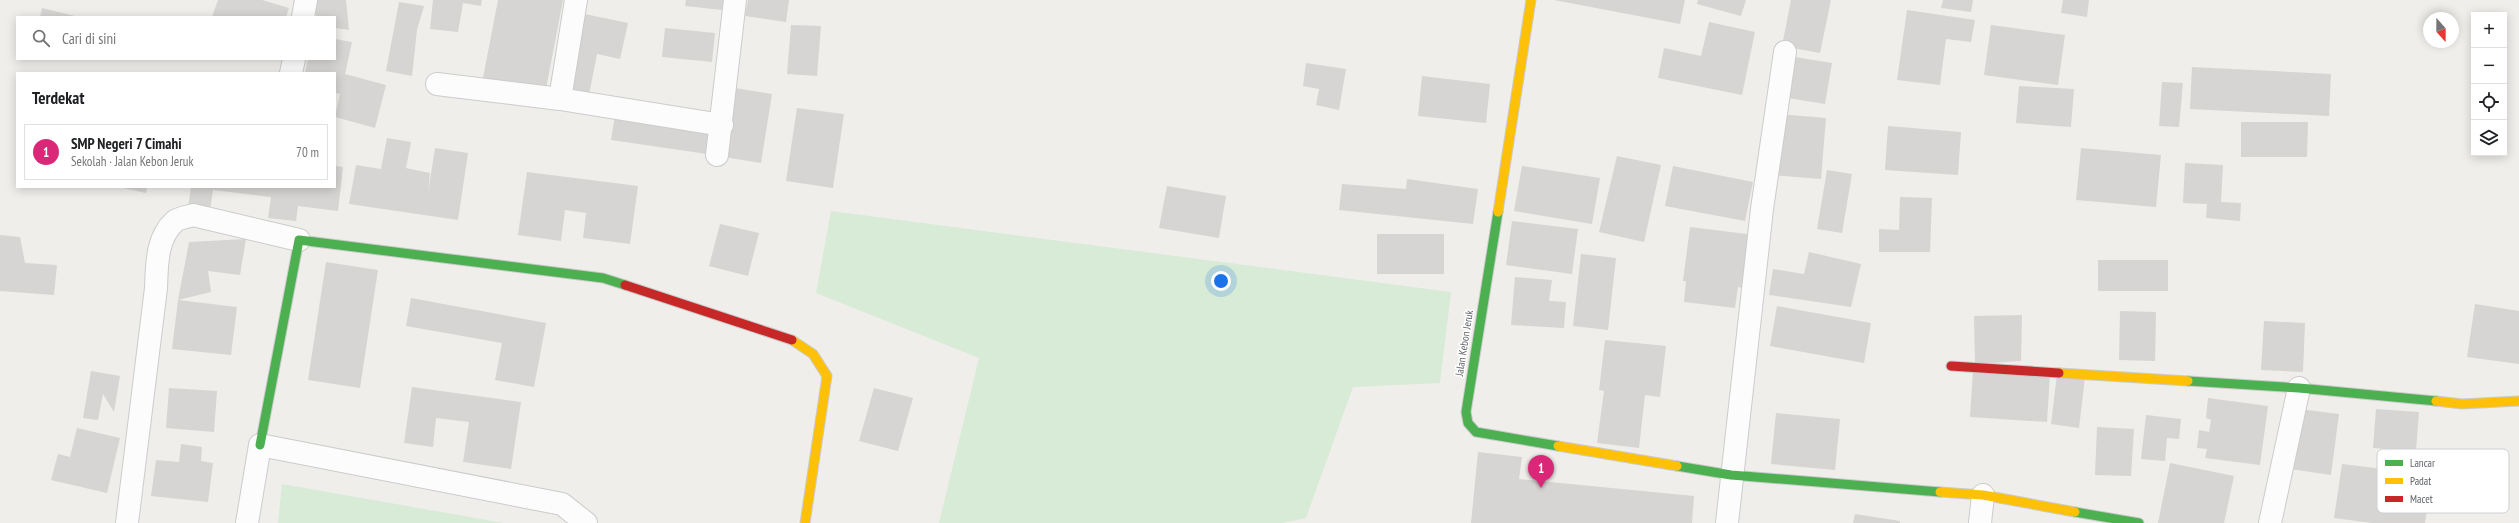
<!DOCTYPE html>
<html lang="id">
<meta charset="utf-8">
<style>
:root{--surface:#fff;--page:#f6f6f6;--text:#202124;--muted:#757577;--line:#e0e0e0;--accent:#db2777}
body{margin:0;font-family:"PT Sans Narrow",sans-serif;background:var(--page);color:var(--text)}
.controls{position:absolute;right:12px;top:12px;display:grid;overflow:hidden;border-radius:0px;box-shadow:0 2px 10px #0003}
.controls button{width:36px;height:36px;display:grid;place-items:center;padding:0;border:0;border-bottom:1px solid var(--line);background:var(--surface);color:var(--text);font:20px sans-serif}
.compass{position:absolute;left:2423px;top:12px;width:36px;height:36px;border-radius:50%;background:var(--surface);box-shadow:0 2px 10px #0003;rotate:159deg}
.you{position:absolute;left:1221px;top:281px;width:14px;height:14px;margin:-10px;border:3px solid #fff;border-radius:50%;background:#1a73e8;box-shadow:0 0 0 6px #1a73e833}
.badge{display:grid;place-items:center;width:26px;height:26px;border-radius:50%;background:var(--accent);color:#fff;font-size:13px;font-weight:700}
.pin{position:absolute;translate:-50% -33px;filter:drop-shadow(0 1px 2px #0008)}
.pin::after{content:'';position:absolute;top:21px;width:14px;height:12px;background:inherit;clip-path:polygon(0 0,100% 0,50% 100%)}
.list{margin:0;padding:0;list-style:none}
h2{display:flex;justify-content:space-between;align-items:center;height:52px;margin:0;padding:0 16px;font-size:17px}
h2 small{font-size:13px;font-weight:400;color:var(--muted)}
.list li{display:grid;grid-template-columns:26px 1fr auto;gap:12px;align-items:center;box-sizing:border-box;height:56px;margin:0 8px 8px;padding:0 8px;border:1px solid var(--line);border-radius:0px}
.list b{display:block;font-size:15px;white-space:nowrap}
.list p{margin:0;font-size:13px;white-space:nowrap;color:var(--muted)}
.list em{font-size:13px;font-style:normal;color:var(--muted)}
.icon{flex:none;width:22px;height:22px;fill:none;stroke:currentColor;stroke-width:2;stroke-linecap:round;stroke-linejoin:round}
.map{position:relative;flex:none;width:2519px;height:523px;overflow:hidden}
.search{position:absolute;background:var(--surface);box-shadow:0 2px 10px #0003;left:16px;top:16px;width:320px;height:44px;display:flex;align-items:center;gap:10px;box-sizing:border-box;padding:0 14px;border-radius:0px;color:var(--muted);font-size:15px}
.panel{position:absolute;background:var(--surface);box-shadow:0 2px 10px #0003;left:16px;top:72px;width:320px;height:116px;border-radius:0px}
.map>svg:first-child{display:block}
.green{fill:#d8ebd6}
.building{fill:#d6d5d3}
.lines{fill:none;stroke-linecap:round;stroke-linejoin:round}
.street-casing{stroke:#cbcccc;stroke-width:24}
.fast-casing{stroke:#cacacb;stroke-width:11}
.slow-casing{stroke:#cacacb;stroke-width:11}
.jam-casing{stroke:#cacacb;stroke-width:11}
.street{stroke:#fdfcfc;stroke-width:22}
.fast{stroke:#4caf50;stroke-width:9}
.slow{stroke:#ffc107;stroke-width:9}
.jam{stroke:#c62828;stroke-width:9}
.labels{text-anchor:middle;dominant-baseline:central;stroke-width:3;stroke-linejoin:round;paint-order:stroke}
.street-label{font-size:11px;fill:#5f6368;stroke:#fff}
.key{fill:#fff;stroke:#cfd0d2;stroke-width:1}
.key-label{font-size:11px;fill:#5f6368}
</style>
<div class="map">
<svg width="2519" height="523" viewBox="0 0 2519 523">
<rect width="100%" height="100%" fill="#efeeea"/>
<path class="green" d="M831,211L1451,292L1440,383L1353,387L1306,518L1282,523H939L979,358L816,293Z
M282,484L504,523H278Z"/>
<path class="building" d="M218,0H262L289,8L286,17H212Z
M310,0H346L349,30L335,28V17H317Z
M433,0H482L481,6L463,3L458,32L430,29Z
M498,0H563L545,94L482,83Z
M686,0H724L722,10L685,6Z
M748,0H789L786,22L745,16Z
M1554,0H1685L1680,24Z
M1698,0H1746L1741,16L1697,4Z
M1791,0H1831L1820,53L1782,46Z
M1943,0H1973L1971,12L1941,8Z
M2063,0H2089L2087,17L2061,13Z
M399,2L424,6L417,30L412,76L386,71Z
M42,8L75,16V17H40Z
M1907,10L1975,20L1971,42L1946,39L1940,85L1897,80Z
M580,13L628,23L620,59L597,54L588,100L563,96Z
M1709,22L1755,32L1742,95L1658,78L1664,48L1701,56Z
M791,25L821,26L817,76L787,74Z
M1991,25L2065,35L2058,85L1984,75Z
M665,28L715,33L712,62L662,57Z
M335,39L352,42L345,74L386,85L375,128L335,117L340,94L335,93V73H305L308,59H335Z
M1795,57L1832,63L1825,104L1788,98Z
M1306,63L1346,69L1339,110L1316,105L1319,89L1303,86Z
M2192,67L2331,74L2329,116L2190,109Z
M1422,76L1490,84L1486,123L1418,116Z
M2162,82L2183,83L2179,127L2159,126Z
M2019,86L2074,89L2071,127L2016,123Z
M735,88L772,94L761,163L724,157Z
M797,108L844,114L833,188L786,181Z
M1778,114L1826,118L1821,179L1773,175Z
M615,115L718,129L714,155L611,140Z
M2241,122H2308L2307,157H2241Z
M1888,126L1961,132L1958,175L1885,170Z
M387,138L411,142L406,168L430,173L428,193L435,148L468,153L458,220L349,204L356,165L381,169Z
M2081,148L2161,155L2156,207L2076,200Z
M1617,156L1661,165L1644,242L1599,232Z
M2185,163L2223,165L2221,202L2241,203L2240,221L2206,218L2207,204L2183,203Z
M335,166L343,167L338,211L298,206L296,221L268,218L271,197L213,190L210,210L188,208L191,187H335Z
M1522,166L1600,178L1592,224L1514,211Z
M1673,166L1753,182L1745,221L1665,206Z
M1827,170L1852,174L1842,233L1817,229Z
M527,172L638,186L630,244L583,238L586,213L565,210L561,241L518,235Z
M1407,179L1478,189L1473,224L1339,210L1342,184L1406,189Z
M1167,186L1226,196L1219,238L1159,228Z
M119,187H147L146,193Z
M1900,197L1932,198L1930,252H1879V229L1899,230Z
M1512,221L1578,229L1572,274L1506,265Z
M720,224L759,233L748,276L709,266Z
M1690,227L1755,235L1748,289L1738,287L1735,308L1684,302L1686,281H1683Z
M1377,234H1444V274H1377Z
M0,235L20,237L25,263L57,265L54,295L0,291Z
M246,239L240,275L208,271L211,292L178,300L237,307L231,355L172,349L178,300L189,242Z
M1809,252L1861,264L1851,307L1769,295L1773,269L1804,274Z
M1581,254L1616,258L1608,330L1573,326Z
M2098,260H2168V291H2098Z
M326,262L378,270L360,388L308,380Z
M1515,277L1552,280L1549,301L1566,302L1564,328L1511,325Z
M411,298L546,323L534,387L495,380L502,343L406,326Z
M2475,304L2519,311V364L2467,357Z
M1777,306L1871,323L1864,363L1770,346Z
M2120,311L2156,312L2155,361L2119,360Z
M2022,315L2021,361L1975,364L1974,316Z
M2264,321L2305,323L2303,372L2261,370Z
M1605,340L1666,346L1660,397L1645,395L1639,448L1597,443L1604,391L1599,390Z
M91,371L120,376L114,412L103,394L98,420L83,418Z
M1973,371L2050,375L2047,422L1970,417Z
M2057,374L2085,377L2079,428L2051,424Z
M412,387L521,402L511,469L463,462L469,422L436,418L433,447L404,443Z
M169,388L217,391L214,432L166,428Z
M874,388L913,398L898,451L859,441Z
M2208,398L2268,406L2260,465L2205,458L2207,449L2197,448L2199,430L2209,432L2211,420L2206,418Z
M2299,409L2339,414L2331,475L2290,469Z
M2376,409L2419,412L2416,451L2373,448Z
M1776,413L1840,419L1835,470L1771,464Z
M2146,415L2181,419L2179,439L2167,438L2165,461L2141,459Z
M2097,427L2134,429L2131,476L2095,475Z
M77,428L120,438L107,493L51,480L58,454L70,457Z
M181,444L202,447L201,461L213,463L208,502L151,496L156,460L179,462Z
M1478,452L1522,457L1519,479L1694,496L1692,523H1471Z
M2170,463L2234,476L2224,523H2158Z
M2342,464L2432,475L2425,523H2372L2334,518Z
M1855,514L1900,521V523H1853Z"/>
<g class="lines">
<g class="street-casing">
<path id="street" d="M576,0L560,99L722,125
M303,17L306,0
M291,73L294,59
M437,84L560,99
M717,155L735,0
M127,523L156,288C157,265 156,238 175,221C179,218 187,217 193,215L299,240
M247,523L260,445L562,504L586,523
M1727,523L1762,209L1785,52
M1980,523L1983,495
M2270,523L2299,388"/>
</g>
<g class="fast-casing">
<path id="fast" d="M1498,212L1466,412L1468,423L1476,432L1558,446
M2188,381L2299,388L2436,401
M260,445L299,240L603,278L625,285
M1677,466L1731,475L1940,492
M2075,512L2139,523"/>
</g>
<g class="slow-casing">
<path id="slow" d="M1498,212L1531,0
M792,340L813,354L827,376L805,523
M2059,373L2188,381
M2436,401L2462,404L2519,401
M1558,446L1677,466
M1940,492L1983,495L2075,512"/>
</g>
<g class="jam-casing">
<path id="jam" d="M625,285L792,340
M1951,366L2059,373"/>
</g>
<use href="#street" class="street"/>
<use href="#fast" class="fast"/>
<use href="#slow" class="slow"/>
<use href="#jam" class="jam"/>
</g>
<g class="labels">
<g class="street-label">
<text transform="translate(1464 343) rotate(-81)">Jalan Kebon Jeruk</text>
</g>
</g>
<rect x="2377" y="449" width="132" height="64" rx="6" class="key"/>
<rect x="2385" y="460" width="18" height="6" fill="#4caf50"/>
<rect x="2385" y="478" width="18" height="6" fill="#ffc107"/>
<rect x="2385" y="496" width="18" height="6" fill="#c62828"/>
<g class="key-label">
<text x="2410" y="467">Lancar</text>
<text x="2410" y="485">Padat</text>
<text x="2410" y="503">Macet</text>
</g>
</svg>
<div class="controls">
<button>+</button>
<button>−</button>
<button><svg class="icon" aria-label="locate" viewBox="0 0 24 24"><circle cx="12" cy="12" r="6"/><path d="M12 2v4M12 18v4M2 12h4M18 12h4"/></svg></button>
<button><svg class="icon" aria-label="layers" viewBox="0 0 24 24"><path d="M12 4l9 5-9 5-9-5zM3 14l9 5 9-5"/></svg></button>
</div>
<svg class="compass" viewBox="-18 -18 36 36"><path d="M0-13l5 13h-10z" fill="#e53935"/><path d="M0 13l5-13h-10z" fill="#757577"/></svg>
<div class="you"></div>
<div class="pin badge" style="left:1541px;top:488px">1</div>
<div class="search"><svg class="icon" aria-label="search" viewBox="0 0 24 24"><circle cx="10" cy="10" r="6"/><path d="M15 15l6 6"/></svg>Cari di sini</div>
<section class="panel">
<h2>Terdekat<small></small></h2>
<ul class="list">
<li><span class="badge">1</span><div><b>SMP Negeri 7 Cimahi</b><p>Sekolah · Jalan Kebon Jeruk</p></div><em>70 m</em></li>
</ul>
</section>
</div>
